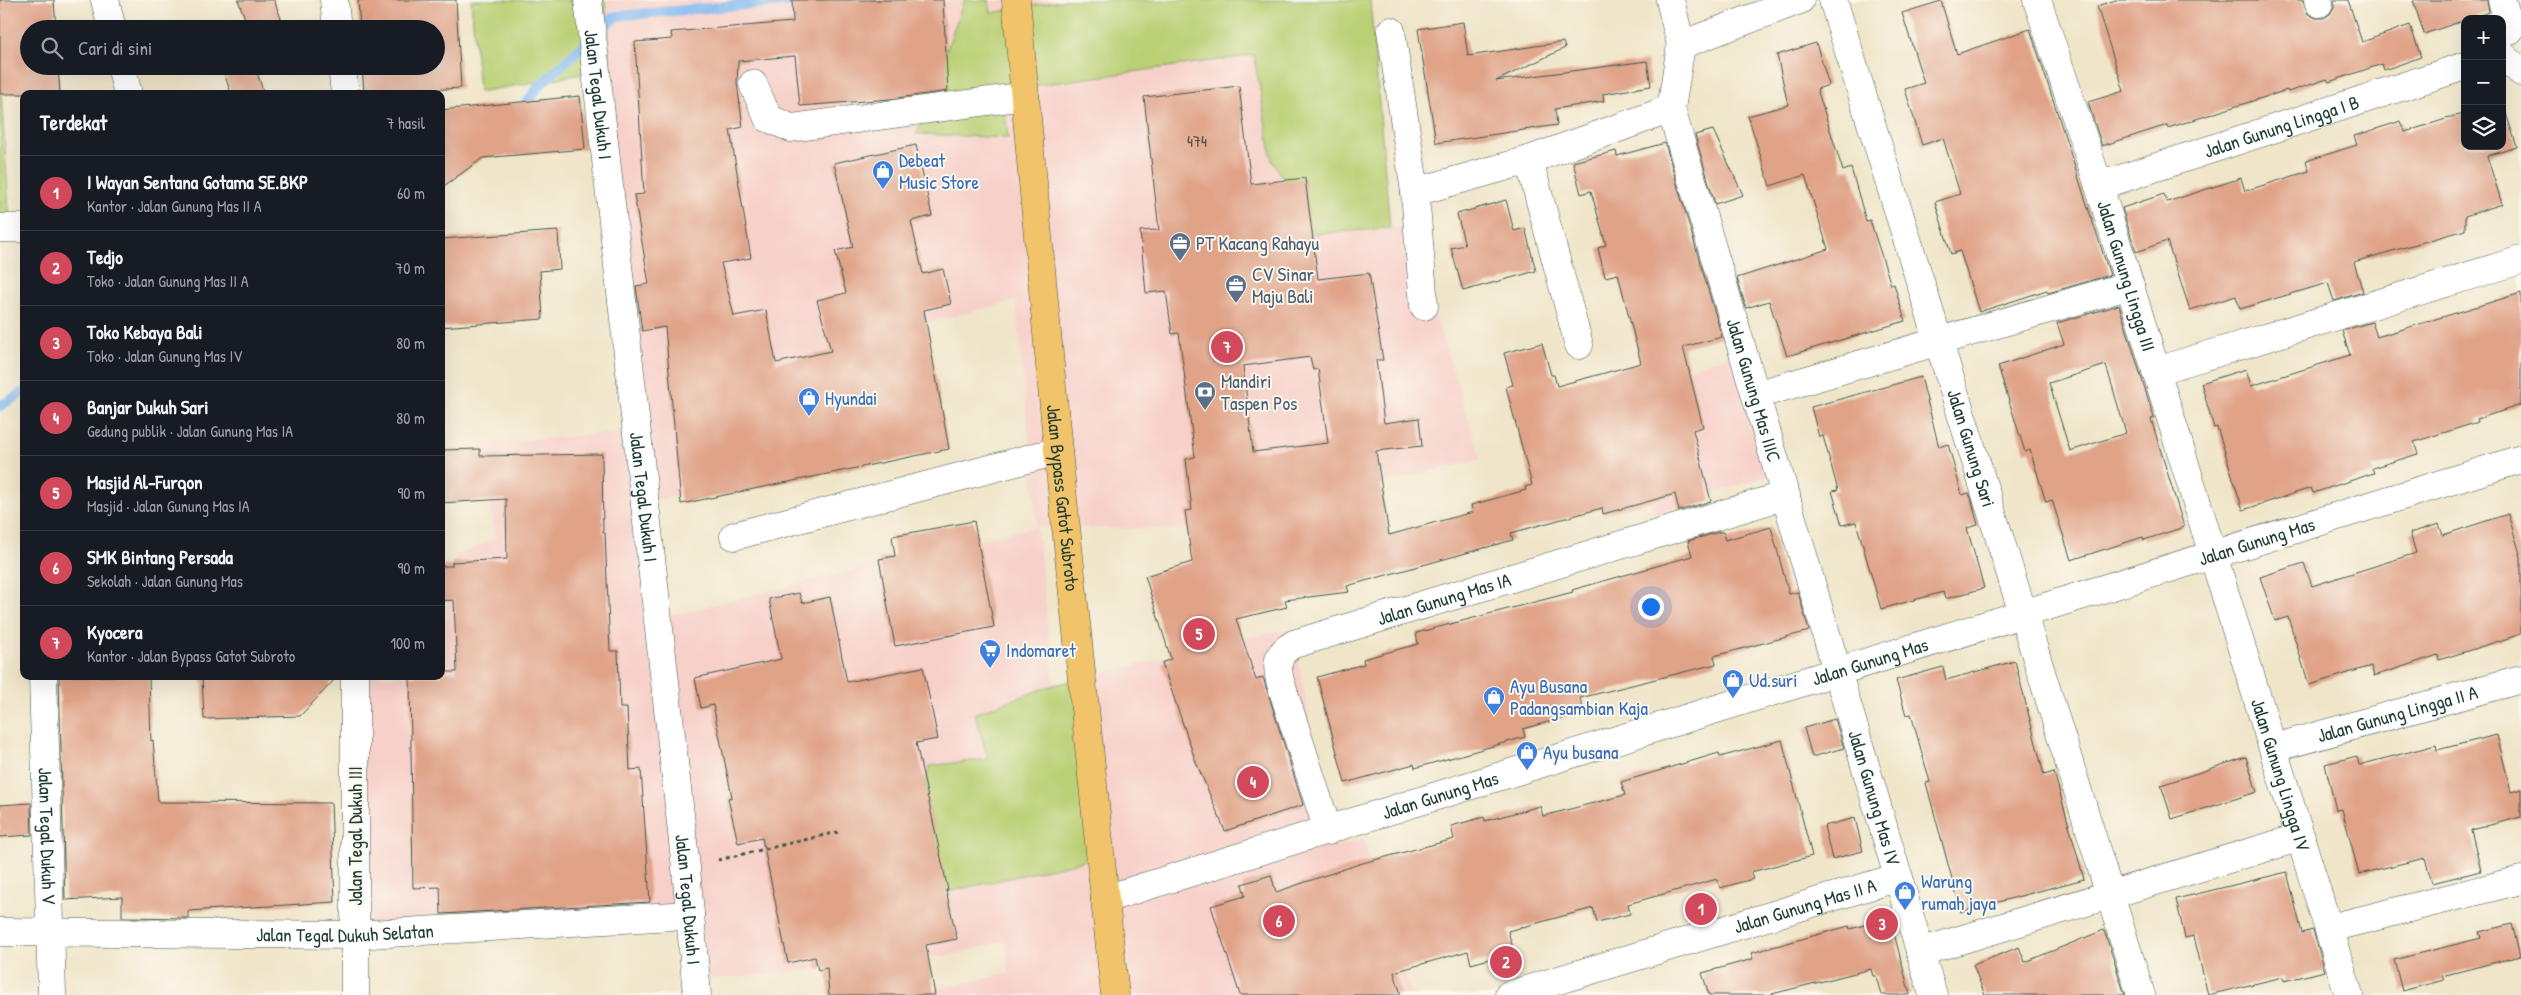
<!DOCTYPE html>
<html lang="id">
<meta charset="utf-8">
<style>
:root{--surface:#171b24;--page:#20242c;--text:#f1f3f6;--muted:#9ea1a6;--line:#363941;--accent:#d1495b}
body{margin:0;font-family:"Patrick Hand",sans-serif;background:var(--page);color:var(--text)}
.controls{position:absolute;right:15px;top:15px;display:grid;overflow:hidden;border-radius:10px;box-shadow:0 5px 20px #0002}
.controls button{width:45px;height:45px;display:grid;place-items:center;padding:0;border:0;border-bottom:1px solid var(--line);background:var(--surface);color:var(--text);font:25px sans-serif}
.you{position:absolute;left:1650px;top:606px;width:18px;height:18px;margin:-12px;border:4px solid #fff;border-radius:50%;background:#1a73e8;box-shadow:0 0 0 8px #1a73e833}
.badge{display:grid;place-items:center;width:32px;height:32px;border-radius:50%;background:var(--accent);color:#fff;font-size:16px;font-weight:700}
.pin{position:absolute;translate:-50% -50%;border:2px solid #fff;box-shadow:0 1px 5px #0006}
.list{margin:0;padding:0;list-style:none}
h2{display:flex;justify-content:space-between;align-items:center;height:65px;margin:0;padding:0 20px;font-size:21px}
h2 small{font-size:16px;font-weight:400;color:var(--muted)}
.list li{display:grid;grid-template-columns:32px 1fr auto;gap:15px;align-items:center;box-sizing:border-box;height:75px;padding:0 20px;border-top:1px solid var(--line)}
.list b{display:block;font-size:19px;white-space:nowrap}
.list p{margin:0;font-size:16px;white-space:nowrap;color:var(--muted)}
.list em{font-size:16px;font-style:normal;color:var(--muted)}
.icon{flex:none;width:28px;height:28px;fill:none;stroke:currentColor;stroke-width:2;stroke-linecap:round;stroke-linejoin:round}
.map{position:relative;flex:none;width:2521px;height:995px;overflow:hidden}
.search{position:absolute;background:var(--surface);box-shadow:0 5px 20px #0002;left:20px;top:20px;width:425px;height:55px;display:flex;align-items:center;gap:12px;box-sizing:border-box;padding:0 18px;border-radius:28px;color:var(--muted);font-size:19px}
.panel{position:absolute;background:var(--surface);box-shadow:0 5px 20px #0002;left:20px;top:90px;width:425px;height:590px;border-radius:10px}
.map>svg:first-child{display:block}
.built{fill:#f7d0c9;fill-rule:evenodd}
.green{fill:#bad074;stroke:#6c8654}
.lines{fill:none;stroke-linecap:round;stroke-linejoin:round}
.stream{stroke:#82b8f1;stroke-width:10}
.building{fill:#e0a388;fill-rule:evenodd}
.minor-casing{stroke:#3e564a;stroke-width:29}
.major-casing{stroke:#3e564a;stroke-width:29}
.path{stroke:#3e564a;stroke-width:3;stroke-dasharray:4 4;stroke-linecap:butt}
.minor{stroke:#fff;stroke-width:28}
.major{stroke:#f1c36a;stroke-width:28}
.labels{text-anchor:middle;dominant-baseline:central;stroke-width:4;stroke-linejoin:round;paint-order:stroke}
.number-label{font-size:16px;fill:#4f5649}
.street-label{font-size:19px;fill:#1f3d34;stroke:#fbf7ec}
.shop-label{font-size:19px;fill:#366cbe;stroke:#fbf7ec;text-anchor:start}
.service-label{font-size:19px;fill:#4e5e75;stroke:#fbf7ec;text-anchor:start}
</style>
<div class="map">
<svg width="2521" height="995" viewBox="0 0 2521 995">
<rect width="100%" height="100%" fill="#fbf7ec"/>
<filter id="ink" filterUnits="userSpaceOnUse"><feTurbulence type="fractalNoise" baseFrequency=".02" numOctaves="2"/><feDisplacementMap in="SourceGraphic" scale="10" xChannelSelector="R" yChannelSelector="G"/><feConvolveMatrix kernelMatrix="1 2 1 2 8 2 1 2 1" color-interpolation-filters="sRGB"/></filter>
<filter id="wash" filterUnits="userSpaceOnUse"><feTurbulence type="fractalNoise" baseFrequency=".0096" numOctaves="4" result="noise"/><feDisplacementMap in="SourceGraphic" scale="20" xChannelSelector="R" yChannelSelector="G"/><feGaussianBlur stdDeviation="1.12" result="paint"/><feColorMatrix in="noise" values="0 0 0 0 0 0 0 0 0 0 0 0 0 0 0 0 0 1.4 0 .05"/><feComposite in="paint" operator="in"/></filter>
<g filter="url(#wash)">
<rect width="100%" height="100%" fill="#f0e5c9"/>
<path class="built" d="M605,0H964L917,134L1008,138L1002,90L1254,55L1272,160L1315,234L1407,227L1481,459L1340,494L1234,530L1037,527L1054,685L975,713L988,760L947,892L1076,680L1253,636L1292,630L1335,847L1363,838L1411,995H909L1010,973L1005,941L952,955L681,983L674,918L356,931L346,676H441V638L456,556L496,538L480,444L632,431ZM1016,301L1037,526L648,621L638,504L939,441L921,324Z
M989,0H1065L991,13Z
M1732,355L1772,474L1654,514L1618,392Z"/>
<path class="green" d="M471,0H605L610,69L479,92Z
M964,0H989L991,13L1065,0H1370L1390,228L1315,234L1272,160L1254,55L1002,90L1008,138L917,134Z
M0,76L10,223H0Z
M1076,680L1094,854L1080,862L947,892L921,818L929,766L988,759L975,713L1054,685Z"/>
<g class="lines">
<path class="stream" d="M521,111L539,86L616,16L802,0
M0,406L24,392"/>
</g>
<g id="blocks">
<path class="building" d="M0,0H54L56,29H29V66H58L60,94H0Z
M238,0H274L285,29H249Z
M358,0H456L461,88L364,94L362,66H436V29H360Z
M792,0H943L948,91L890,99L800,106L795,56L738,61L737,83L743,127L730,130L751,258L721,263L734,316L766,310L776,363L831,351L817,300L846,293L835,251L853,247L834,163L916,145L932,216L911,221L923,274L943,269L951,304L924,310L949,449L681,504L665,327L642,331L636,286L649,284L634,195L644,194L635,42L672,39L671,32L793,22Z
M2116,0H2303L2308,14L2316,18H2324L2330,14L2334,7V0H2348L2362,42L2410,25L2421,57L2384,70L2382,64L2329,82L2327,79L2288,92L2287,90L2168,128L2167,125L2102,146L2088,102L2124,91L2097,6Z
M2413,0H2487L2489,12L2424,34Z
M1941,1L1957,54L2030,29L2110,275L2048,293L2047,290L1979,312L1960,251L1951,254L1935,202L1960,194L1943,138L1922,145L1905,89L1924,83L1902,13Z
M1463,22L1468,56L1563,42L1565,48L1496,81L1647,61L1651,86L1603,94L1604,101L1555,109L1557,125L1436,143L1418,29Z
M1816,43L1829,85L1817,89L1843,171L1851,168L1866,221L1870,220L1891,285L1894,284L1905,321L1787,356L1769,301L1746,308L1737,278L1828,249L1805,175L1770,186L1748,116L1788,105L1777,55Z
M222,66H255L264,94H231Z
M1239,86L1251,184L1305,178L1318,279L1369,273L1383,360H1376L1384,423L1419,418L1422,446L1376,451L1389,535L1473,512L1471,505L1526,490L1525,487L1532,485L1506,387L1513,385L1504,353L1542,343L1551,375H1554L1557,386L1641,363L1618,274L1605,277L1598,248L1606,245L1591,191L1581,194L1573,162L1616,151L1617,156L1665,143L1722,337L1683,347L1703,427L1693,430L1711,501L1679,511L1675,494L1603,514L1602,508L1511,533L1513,540L1347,586L1349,592L1285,600L1287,607L1236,619L1256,680L1263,677L1303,805L1225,831L1196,762L1162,663L1171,659L1145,576L1192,562L1185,511L1192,510L1186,459L1195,457L1179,333L1172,334L1166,291L1146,293L1140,231L1159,230L1144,97ZM1310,357L1313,370L1318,369L1328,443L1253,452L1243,366Z
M580,96L585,149L483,158L441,188V110Z
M2502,101L2517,147L2487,156L2502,204L2465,216V230L2354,262L2363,292L2334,301L2328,283L2240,309L2236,296L2190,310L2167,241L2136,252L2122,208L2164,194L2167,202L2241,178L2245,191L2309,171L2306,161L2357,145L2354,136L2401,121L2405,132L2465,113V146H2502Z
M1713,130L1743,195L1715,204L1695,135Z
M1506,200L1514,231L1525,228L1536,271L1463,291L1451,248L1465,245L1457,214Z
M558,231L560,269L540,271L543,319L441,327V239Z
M2521,293V405L2477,419L2478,422L2414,442L2418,454L2372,468L2374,473L2313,493L2311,488L2243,510L2217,427L2214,428L2201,383L2246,369L2251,386L2350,355L2342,331L2372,322L2377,337Z
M2119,305L2154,418L2151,419L2184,527L2144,540L2143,537L2071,560L2052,500L2046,502L2030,450L2025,452L1998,366L2064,344L2057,323ZM2106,365L2126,433L2070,451L2049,383Z
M1921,377L1939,447L1948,444L1962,495L1969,493L1971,498L1978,525L1967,528L1984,588L1945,599L1943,592L1881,609L1856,522L1842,525L1832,491L1838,490L1823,436L1819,437L1811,407Z
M480,449V456L602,454L603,533H605L610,651H618L620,708H627L630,770L641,769L650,902L441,914L440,887L413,888L410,676H441V672H457L454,600L441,601V566H452V562L507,559L506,499L441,503V450Z
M2508,514L2521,557V634L2439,660L2438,655L2374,676L2371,666L2309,685L2288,617L2275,621L2260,577L2304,563L2312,586L2416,553L2410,533L2439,524L2443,535Z
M974,521L994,627L895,646L879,559L895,556L892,536Z
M1771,527L1789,594L1798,592L1809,631L1714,656L1716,664L1580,698L1584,712L1523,729L1525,737L1415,768L1414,764L1345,783L1317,677L1364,664L1363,659L1418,644L1416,633L1573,592L1572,590L1692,556L1688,541L1719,532H1723L1725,540Z
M799,593L802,603L830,597L847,682L923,667L938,739L916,743L948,890H946L957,939L926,945L935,995H829L827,968L818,970L815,957L788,963L762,838L738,843L728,798L732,797L713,705L701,708L695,678L781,659L769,599Z
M2015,661L2044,775L2054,772L2084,879L1961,912L1926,783L1930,782L1911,714L1906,715L1896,680L1943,667L1946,680Z
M59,676H149L151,741L153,740L158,802L331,803L335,902L188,911V918L122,917V897L65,900Z
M202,676H338L300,716L204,719Z
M1835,719L1844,748L1812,757L1804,728Z
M2497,735L2511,792L2521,789V817L2471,830L2481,871L2432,883L2425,858L2359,874L2342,809L2336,810L2325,764L2357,756L2359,765L2436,745L2437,750Z
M1782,740L1812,856L1751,872L1753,879L1720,888L1717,879L1628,904L1630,914L1597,922L1593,908L1508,931L1514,952L1471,964L1468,951L1394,972L1401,995H1240L1211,906L1245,896L1242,884L1271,875L1276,892L1359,864L1454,839L1451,826L1484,817L1485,821L1540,806L1543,816L1625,795L1621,782L1719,753L1720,757Z
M2246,757L2257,792L2172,819L2161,785Z
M31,803L32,835L0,837V805Z
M1855,818L1863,851L1832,859L1824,826Z
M2287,872L2302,933L2313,930L2325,971L2284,981L2283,977L2208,995L2194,936L2185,938L2176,899Z
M1890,918L1910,995H1881L1876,976H1873L1871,969L1768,995H1709L1702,973L1753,959L1751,953L1849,926L1850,929Z
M2512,924L2520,956L2442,976L2444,980L2402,991L2394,960L2481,938L2479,932Z
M2104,930L2125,995H1985L1973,965L2019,947L2025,962Z"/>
</g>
</g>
<g filter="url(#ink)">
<use href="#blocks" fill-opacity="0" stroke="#3e564a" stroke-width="1"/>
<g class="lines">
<g class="minor-casing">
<g id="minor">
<path d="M105,0L112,29"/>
<path d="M334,0L337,29"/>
<path id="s1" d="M588,0L686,868L697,995"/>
<path d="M1670,0L1681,45"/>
<path id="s2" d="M1800,0L1681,45L1671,109L1933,995"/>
<path id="s3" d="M1833,0L2141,995"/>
<path id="s4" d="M2037,0L2099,186L2349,995"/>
<path d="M2318,0L2319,3"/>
<path d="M2502,0L2510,30"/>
<path d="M1391,31L1415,192L1424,306"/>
<path d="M2502,55L2521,72"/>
<path d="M121,66L128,94"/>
<path d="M342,66L345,94"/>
<path d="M753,84L768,118L791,128L1025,96"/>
<path d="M1529,160L1579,345"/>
<path id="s5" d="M2099,186L2465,66"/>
<path d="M1415,192L1529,160L1671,109"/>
<path d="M0,228H24"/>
<path d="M2156,371L2521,260"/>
<path d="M1756,395L2130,285"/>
<path d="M734,536L1058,451"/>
<path id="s6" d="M43,676L52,995"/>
<path id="s7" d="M2274,748L2521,679"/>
<path id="s8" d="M1328,831L1280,681C1276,663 1277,653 1294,644L1786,495"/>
<path id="s9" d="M1105,899L2521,459"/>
<path d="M2330,928L2521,880"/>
<path id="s10" d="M0,932L354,935L690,915"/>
<path d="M1920,952L2301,837"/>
<path d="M355,995V676"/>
<path id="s11" d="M1509,995L1899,877"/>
</g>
</g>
<g class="major-casing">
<g id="major">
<path id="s12" d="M1016,0L1058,451L1115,995"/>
</g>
</g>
<path class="path" d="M718,860L838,832"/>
<use href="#minor" class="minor"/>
<use href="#major" class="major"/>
</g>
</g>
<defs>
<g id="shop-pin" transform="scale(1.125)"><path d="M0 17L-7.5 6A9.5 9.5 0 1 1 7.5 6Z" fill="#3f7fe0" stroke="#fbf7ec"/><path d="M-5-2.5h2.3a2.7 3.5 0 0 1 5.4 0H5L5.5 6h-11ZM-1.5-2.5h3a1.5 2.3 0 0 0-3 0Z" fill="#fff"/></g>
<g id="office-pin" transform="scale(1.125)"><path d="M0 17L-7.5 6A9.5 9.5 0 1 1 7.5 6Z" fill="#5c6f8a" stroke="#fbf7ec"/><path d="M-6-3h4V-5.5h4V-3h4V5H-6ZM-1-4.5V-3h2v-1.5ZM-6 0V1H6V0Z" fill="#fff"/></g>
<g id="bank-pin" transform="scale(1.125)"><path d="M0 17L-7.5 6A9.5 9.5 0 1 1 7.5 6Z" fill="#5c6f8a" stroke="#fbf7ec"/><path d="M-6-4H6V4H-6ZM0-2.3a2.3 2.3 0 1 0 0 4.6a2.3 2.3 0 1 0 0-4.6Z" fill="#fff"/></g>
<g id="supermarket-pin" transform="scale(1.125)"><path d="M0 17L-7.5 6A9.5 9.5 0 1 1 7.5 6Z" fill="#3f7fe0" stroke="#fbf7ec"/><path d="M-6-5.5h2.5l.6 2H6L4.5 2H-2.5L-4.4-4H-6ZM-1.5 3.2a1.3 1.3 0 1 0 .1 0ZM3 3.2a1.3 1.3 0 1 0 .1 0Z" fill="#fff"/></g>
</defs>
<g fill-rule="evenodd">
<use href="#shop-pin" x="883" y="171"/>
<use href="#office-pin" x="1180" y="243"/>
<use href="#office-pin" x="1236" y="285"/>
<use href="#bank-pin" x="1205" y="392"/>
<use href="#shop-pin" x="809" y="398"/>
<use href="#supermarket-pin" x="990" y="650"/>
<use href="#shop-pin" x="1733" y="680"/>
<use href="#shop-pin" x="1494" y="697"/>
<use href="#shop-pin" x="1527" y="752"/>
<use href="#shop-pin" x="1905" y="892"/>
</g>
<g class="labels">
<g class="number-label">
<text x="1197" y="141">474</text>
</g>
<g class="street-label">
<text stroke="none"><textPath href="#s1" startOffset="95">Jalan Tegal Dukuh I</textPath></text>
<text stroke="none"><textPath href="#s5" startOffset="192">Jalan Gunung Lingga I B</textPath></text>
<text stroke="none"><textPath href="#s4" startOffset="290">Jalan Gunung Lingga III</textPath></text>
<text stroke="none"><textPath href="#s2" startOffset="485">Jalan Gunung Mas IIIC</textPath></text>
<text stroke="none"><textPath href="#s3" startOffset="469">Jalan Gunung Sari</textPath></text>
<text stroke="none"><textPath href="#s1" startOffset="500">Jalan Tegal Dukuh I</textPath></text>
<text stroke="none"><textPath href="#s12" startOffset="500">Jalan Bypass Gatot Subroto</textPath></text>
<text stroke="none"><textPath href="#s9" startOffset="1206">Jalan Gunung Mas</textPath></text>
<text stroke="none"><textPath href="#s8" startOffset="358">Jalan Gunung Mas IA</textPath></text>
<text stroke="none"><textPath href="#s9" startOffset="801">Jalan Gunung Mas</textPath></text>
<text stroke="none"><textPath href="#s7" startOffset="128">Jalan Gunung Lingga II A</textPath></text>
<text stroke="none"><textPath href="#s4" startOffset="812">Jalan Gunung Lingga IV</textPath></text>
<text stroke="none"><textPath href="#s9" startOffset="351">Jalan Gunung Mas</textPath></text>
<text stroke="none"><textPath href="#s2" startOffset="910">Jalan Gunung Mas IV</textPath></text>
<text stroke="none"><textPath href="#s6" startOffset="160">Jalan Tegal Dukuh V</textPath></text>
<text transform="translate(355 836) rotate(-90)">Jalan Tegal Dukuh III</text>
<text stroke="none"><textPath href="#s1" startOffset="905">Jalan Tegal Dukuh I</textPath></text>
<text stroke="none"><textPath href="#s11" startOffset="309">Jalan Gunung Mas II A</textPath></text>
<text stroke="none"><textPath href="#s10" startOffset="345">Jalan Tegal Dukuh Selatan</textPath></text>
</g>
<g class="shop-label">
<text x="899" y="160">Debeat<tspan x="899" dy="22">Music Store</tspan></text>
<text x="825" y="398">Hyundai</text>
<text x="1006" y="650">Indomaret</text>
<text x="1749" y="680">Ud.suri</text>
<text x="1510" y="686">Ayu Busana<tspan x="1510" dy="22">Padangsambian Kaja</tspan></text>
<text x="1543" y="752">Ayu busana</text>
<text x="1921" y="881">Warung<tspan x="1921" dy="22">rumah jaya</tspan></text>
</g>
<g class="service-label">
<text x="1196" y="243">PT Kacang Rahayu</text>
<text x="1252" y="274">CV Sinar<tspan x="1252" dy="22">Maju Bali</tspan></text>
<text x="1221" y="381">Mandiri<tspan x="1221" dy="22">Taspen Pos</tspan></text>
</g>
</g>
</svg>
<div class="controls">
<button>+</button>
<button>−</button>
<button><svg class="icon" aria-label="layers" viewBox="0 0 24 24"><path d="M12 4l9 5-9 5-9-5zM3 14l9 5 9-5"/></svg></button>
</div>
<div class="you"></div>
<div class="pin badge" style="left:1701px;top:909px">1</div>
<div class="pin badge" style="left:1506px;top:962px">2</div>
<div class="pin badge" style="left:1882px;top:924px">3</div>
<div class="pin badge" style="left:1253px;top:782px">4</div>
<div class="pin badge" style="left:1199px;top:634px">5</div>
<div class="pin badge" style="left:1279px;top:921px">6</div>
<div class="pin badge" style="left:1227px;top:347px">7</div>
<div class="search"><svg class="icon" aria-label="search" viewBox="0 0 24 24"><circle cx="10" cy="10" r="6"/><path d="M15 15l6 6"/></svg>Cari di sini</div>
<section class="panel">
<h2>Terdekat<small>7 hasil</small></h2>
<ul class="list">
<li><span class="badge">1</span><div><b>I Wayan Sentana Gotama SE.BKP</b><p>Kantor · Jalan Gunung Mas II A</p></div><em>60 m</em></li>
<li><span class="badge">2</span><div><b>Tedjo</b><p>Toko · Jalan Gunung Mas II A</p></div><em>70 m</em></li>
<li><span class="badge">3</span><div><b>Toko Kebaya Bali</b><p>Toko · Jalan Gunung Mas IV</p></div><em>80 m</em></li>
<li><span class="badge">4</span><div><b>Banjar Dukuh Sari</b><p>Gedung publik · Jalan Gunung Mas IA</p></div><em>80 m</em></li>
<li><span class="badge">5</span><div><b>Masjid Al-Furqon</b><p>Masjid · Jalan Gunung Mas IA</p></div><em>90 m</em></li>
<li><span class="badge">6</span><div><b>SMK Bintang Persada</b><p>Sekolah · Jalan Gunung Mas</p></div><em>90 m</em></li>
<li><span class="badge">7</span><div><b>Kyocera</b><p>Kantor · Jalan Bypass Gatot Subroto</p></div><em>100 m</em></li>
</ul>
</section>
</div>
